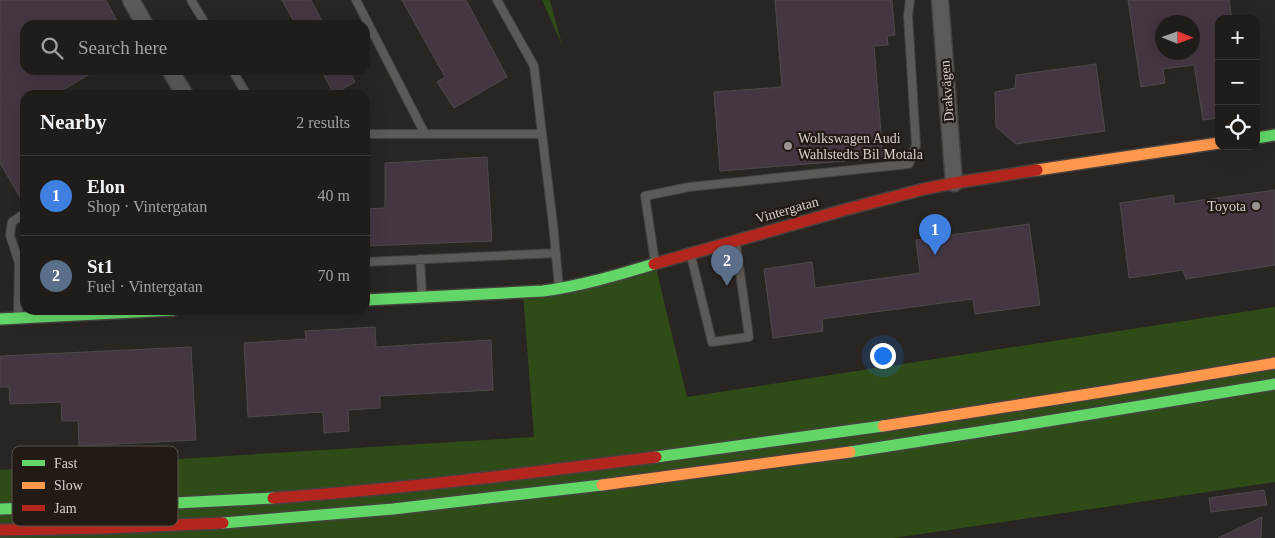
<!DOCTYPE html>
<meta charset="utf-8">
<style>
:root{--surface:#1f1c1a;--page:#2c2927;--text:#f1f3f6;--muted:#a1a1a2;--line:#3c3a39;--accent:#9a9592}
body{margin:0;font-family:Georgia,serif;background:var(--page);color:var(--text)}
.controls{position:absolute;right:15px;top:15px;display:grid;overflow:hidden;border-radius:10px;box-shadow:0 5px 20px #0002}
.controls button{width:45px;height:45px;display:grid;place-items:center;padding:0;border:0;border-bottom:1px solid var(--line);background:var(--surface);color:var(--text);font:25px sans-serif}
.compass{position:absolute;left:1155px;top:15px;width:45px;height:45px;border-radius:50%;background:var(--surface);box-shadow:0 5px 20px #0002;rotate:91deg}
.you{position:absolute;left:882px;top:355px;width:18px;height:18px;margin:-12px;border:4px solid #fff;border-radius:50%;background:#1a73e8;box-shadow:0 0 0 8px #1a73e833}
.badge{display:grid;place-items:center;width:32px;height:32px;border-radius:50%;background:var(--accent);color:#fff;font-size:16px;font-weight:700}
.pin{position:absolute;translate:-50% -41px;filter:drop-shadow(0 1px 2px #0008)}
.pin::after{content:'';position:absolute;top:26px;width:18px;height:15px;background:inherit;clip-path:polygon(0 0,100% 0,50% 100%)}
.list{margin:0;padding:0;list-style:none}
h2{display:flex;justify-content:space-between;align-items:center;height:65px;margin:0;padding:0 20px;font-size:21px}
h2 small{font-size:16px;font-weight:400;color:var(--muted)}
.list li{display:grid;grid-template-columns:32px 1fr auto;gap:15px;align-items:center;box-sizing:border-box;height:80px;padding:0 20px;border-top:1px solid var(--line)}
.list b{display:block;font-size:19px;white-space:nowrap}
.list p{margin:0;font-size:16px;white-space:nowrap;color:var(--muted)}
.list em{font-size:16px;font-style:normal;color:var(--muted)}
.icon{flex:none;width:28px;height:28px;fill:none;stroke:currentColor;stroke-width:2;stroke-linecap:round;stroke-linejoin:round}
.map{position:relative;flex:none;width:1275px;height:538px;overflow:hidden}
.search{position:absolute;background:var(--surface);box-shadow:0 5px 20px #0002;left:20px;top:20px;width:350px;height:55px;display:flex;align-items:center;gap:12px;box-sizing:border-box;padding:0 18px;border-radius:15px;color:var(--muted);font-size:19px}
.panel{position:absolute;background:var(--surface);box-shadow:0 5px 20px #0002;left:20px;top:90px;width:350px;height:225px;border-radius:15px}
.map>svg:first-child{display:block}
.green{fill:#2f4c18}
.building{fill:#443742;stroke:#4d4a4a;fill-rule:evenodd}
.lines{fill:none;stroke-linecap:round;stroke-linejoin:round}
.lane-casing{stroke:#44413e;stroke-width:10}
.street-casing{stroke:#44413e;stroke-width:19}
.fast-casing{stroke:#44413e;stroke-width:14}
.slow-casing{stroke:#44413e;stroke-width:14}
.jam-casing{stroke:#44413e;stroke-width:14}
.lane{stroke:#5d5957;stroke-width:8}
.street{stroke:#5d5957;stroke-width:16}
.fast{stroke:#63d668;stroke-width:11}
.slow{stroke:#ff974d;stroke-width:11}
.jam{stroke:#b3261e;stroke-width:11}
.poi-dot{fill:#9a9592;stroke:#221a15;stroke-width:2}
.labels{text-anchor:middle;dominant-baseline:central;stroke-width:4.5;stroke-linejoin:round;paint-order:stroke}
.street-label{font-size:14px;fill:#d7d1ce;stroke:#221a15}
.poi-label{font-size:14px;fill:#d7d1ce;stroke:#221a15;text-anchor:start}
.key{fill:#221a15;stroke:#58514c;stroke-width:1}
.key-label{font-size:14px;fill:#d7d1ce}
</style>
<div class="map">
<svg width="1275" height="538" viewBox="0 0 1275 538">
<rect width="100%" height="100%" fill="#292522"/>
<path class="green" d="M542,0H550L562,45Z
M655,264L687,397L1275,307V482L894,538H0V470L534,437L523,293Z"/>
<path class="building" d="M0,0H106L119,25H25V70H97L54,95H25V206L0,163Z
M282,0H311L324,25H296Z
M402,0H466L507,77L454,108L437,82L445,77Z
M775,0H892L895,35L887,36L888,45L874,46L883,158L720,171L714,92L782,87Z
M1128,0H1229L1232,19H1219V118L1203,120L1194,65L1163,69L1165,83L1141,87ZM1162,22H1192V52H1162Z
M1096,64L1105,131L1016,144L996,127L995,92L1015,88L1016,75Z
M321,70H349L355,82L334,94Z
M487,157L492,241L365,246V209L385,208V163Z
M1275,190V265L1186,279L1183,270L1129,278L1120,203L1174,195V204Z
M1029,224L1040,305L975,314L973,299L822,319L823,331L773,338L764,269L812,262L815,288L920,273L916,240Z
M375,327L376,347L491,340L493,390L380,396V408L348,410L349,431L324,433L323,412L248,417L244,343L306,339L305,331Z
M191,347L196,440L79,446L78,421H62L61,402L10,404L9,387H0V356Z
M1264,490L1267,505L1211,512L1209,498Z
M1262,517L1261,538H1218Z"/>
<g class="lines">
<g class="lane-casing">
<path id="lane" d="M191,0L206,25
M356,0L425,134
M497,0L534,66L542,134
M232,70L247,95
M365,134H542L553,224L559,287
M691,256L712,342L749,337L736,244
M420,259L422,295
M365,262L556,253
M655,262L645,196L689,187L909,164L916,145L908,16L910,0
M19,263L10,235L12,222L25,213
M18,315L19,263H25"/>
</g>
<g class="street-casing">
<path id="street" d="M131,0L145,25
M940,0L954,183
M170,70L185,95"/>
</g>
<g class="fast-casing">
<path id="fast" d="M1256,138L1275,135
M365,300L543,291C581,286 617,275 654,264
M0,319L173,310
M850,452L1017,426L1275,384
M656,457L883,426
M0,509L136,505L273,498
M223,523L393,509L602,485"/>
</g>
<g class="slow-casing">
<path id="slow" d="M1037,170L1219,143
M883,426L1108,391L1275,363
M602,485L850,452"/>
</g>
<g class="jam-casing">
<path id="jam" d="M654,264L844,210L924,189L954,183L1037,170
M273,498C401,489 529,473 656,457
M0,530L104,528L223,523"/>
</g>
<use href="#lane" class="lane"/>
<use href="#street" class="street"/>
<use href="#fast" class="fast"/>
<use href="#slow" class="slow"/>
<use href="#jam" class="jam"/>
</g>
<g class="poi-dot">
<circle cx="788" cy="146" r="5"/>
<circle cx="1256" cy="206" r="5"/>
</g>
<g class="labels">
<g class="street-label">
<text transform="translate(947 91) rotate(-94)">Drakvägen</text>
<text transform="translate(787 210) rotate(-16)">Vintergatan</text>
</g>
<g class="poi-label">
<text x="798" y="138">Wolkswagen Audi<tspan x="798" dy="16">Wahlstedts Bil Motala</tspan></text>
<text x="1246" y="206" text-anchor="end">Toyota</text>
</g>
</g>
<rect x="12" y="446" width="166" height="80" rx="8" class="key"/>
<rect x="22" y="460" width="23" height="6" fill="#63d668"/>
<rect x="22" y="482" width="23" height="7" fill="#ff974d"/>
<rect x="22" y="505" width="23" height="6" fill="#b3261e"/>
<g class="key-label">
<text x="54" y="468">Fast</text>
<text x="54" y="490">Slow</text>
<text x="54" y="513">Jam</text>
</g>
</svg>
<div class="controls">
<button>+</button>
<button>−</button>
<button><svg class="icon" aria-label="locate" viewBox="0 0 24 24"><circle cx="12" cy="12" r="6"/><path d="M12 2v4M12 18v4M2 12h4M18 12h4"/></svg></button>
</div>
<svg class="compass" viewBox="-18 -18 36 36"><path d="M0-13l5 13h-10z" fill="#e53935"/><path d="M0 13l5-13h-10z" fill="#a1a1a2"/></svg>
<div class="you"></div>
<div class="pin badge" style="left:935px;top:255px;background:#3f7fe0">1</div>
<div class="pin badge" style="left:727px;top:286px;background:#5c6f8a">2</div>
<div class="search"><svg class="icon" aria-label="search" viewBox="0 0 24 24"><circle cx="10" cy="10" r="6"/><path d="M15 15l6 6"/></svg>Search here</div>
<section class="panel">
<h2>Nearby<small>2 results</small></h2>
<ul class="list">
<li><span class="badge" style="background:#3f7fe0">1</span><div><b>Elon</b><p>Shop · Vintergatan</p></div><em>40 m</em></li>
<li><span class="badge" style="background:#5c6f8a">2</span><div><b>St1</b><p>Fuel · Vintergatan</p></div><em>70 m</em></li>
</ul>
</section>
</div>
